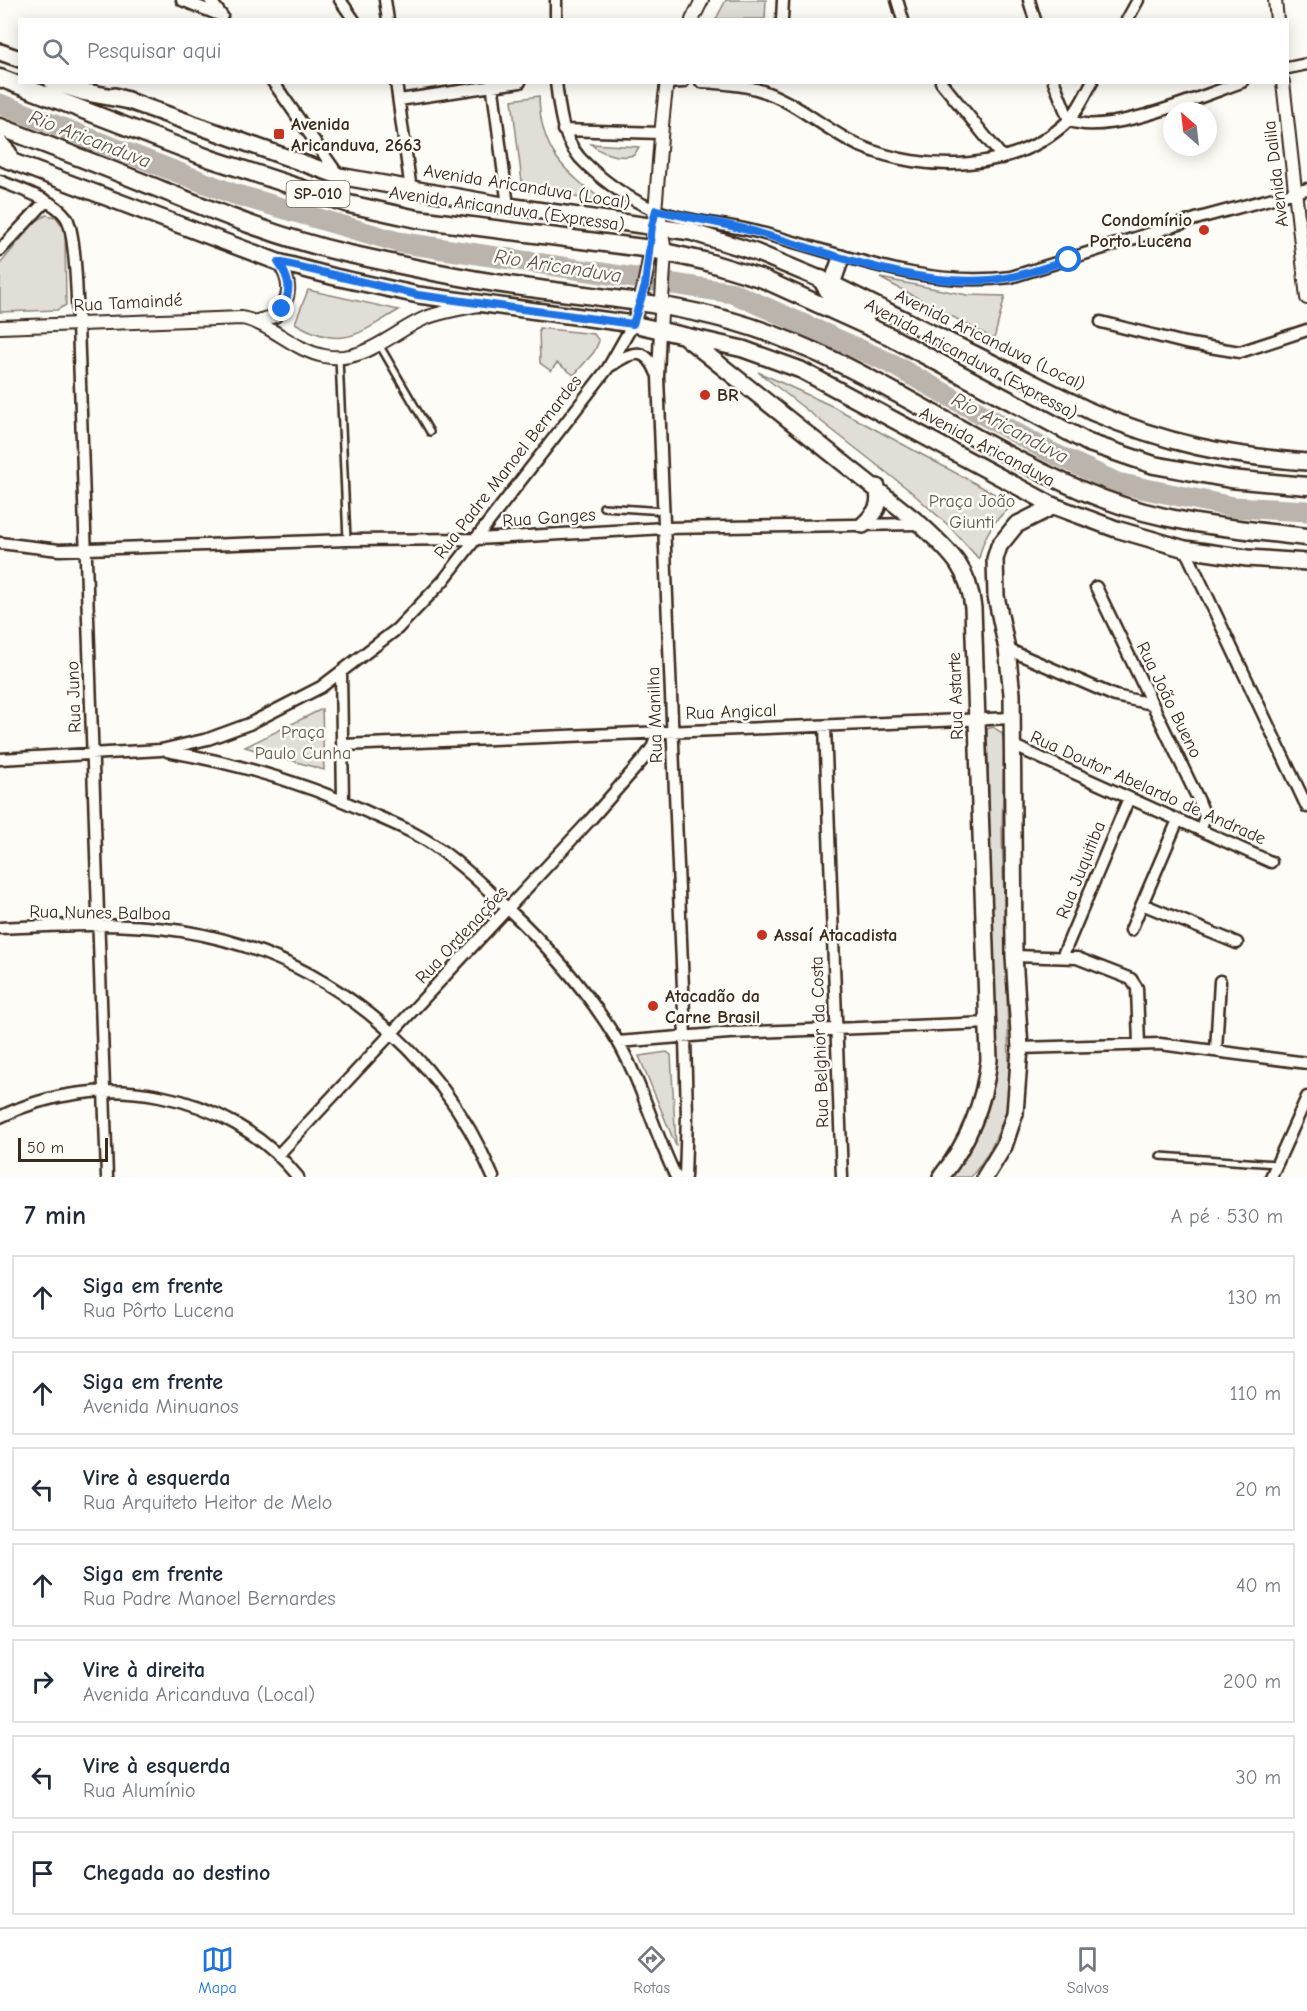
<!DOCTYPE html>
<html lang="pt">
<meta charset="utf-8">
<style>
:root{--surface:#fff;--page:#f2f2f3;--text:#1f2937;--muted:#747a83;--line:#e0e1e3;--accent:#1a73e8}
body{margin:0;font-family:"Comic Neue",sans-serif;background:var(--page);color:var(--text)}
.compass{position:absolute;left:1163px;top:102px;width:54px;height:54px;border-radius:50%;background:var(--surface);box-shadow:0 3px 15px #0003;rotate:332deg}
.scale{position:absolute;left:18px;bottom:15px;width:90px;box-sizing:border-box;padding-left:6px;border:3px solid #3b2a1e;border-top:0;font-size:16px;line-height:21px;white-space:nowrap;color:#3b2a1e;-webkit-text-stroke:4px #fdfcf7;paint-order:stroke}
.stop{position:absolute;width:18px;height:18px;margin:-14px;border:4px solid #1a73e8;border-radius:50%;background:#fff}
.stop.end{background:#1a73e8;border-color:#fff;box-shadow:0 2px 6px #0008}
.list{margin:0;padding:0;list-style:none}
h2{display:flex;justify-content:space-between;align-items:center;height:78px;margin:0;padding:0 24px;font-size:26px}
h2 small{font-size:20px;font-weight:400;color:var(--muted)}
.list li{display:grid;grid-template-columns:39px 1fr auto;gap:18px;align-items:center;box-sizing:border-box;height:84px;margin:0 12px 12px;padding:0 12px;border:2px solid var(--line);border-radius:0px}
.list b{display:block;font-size:22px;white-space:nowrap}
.list p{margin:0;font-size:20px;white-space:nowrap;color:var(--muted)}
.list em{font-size:20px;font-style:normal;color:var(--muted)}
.icon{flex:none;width:33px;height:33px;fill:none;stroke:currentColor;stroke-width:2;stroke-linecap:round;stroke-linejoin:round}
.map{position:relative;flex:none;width:1307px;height:1177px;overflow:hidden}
.search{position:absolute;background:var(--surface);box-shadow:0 3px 15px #0003;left:18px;right:18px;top:18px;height:66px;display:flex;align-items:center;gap:15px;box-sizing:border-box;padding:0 21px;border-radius:0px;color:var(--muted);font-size:22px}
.sheet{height:750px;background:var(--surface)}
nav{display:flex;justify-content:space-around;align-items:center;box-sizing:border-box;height:84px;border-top:2px solid var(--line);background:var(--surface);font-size:16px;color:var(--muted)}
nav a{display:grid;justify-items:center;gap:3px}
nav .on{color:var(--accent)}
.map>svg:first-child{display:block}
.green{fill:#e1ded7;stroke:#8e847a;stroke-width:1.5}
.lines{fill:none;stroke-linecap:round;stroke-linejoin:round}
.river{stroke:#bbb4ad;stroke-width:21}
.service-casing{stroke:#3b2a1e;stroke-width:10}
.minor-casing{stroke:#3b2a1e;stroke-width:15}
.tertiary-casing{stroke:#3b2a1e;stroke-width:16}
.secondary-casing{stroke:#3b2a1e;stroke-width:20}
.trunk-casing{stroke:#3b2a1e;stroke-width:21}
.service{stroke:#fdfcf7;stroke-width:5}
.minor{stroke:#fdfcf7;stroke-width:10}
.tertiary{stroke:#fdfcf7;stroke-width:12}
.secondary{stroke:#fdfcf7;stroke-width:15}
.trunk{stroke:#fdfcf7;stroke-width:16}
.route{stroke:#1a73e8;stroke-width:8}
.poi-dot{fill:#c8321e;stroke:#fdfcf7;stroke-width:2}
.labels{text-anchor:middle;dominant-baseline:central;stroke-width:5;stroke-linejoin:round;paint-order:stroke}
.shield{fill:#fdfcf7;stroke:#75695f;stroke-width:1.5}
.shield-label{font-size:16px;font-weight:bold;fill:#3b2a1e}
.poi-label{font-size:18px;font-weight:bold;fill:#3b2a1e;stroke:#fdfcf7;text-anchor:start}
.street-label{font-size:18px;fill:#3b2a1e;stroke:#fdfcf7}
.park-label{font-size:18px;fill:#64574c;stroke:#fdfcf7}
.water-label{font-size:20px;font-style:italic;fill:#615349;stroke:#fdfcf7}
</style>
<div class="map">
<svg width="1307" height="1177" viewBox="0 0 1307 1177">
<rect width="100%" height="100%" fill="#fdfcf7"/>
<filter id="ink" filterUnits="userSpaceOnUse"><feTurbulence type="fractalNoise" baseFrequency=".0167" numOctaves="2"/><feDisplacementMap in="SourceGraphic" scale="12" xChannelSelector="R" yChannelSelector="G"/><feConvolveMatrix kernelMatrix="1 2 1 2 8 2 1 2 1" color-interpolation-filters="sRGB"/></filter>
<g filter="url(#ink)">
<path class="green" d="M726,0H766L765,19H716Z
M539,96C540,150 563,171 604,201L523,190L512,100Z
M591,144L639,147L634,155C621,159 601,154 591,144Z
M46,215L56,217L65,230L66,305L57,310L0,312V264L35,222Z
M880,278L967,295L1005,296L994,339Z
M308,290L399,310C358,334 342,351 295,323Z
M539,328L594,334L599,341L594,352L574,375L557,363L551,371L540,363Z
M758,372L832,406L1015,505C995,516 983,537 979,559L948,525L909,490Z
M322,709L324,770L245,747Z
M993,727L1002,733L1004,744L1002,832L1010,1097C1002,1128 991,1152 971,1177H949C975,1144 989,1118 996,1076L987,729Z
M667,1052L671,1055L676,1146L639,1056Z"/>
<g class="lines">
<path class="river" d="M0,104L234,194L398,242L733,293L888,362L1048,451L1117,483L1233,507L1307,511"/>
<g class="service-casing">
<path id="service" d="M380,346L430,432
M339,358L347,540
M603,507L664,511
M1160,1156L1276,1164"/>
</g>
<g class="minor-casing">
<path id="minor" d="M182,0L222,16
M210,0L222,16
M340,0L354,20
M385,0L388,20
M897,0L903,20
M1029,0L1035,20
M556,20V0
M782,20L783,0
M1127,20L1138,0
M1288,68L1307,64
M273,82L339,176
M396,82L411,190
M492,82L508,206
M556,82C560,114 562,143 587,165C606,183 631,200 655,210C682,221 724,224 753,231C839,252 921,289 1011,277L1199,218L1307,189
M701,82C719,83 738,84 756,89C793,99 825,130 860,146C925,174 1015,172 1068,121C1078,111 1085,95 1092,82
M941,82L1003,158
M1054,82L1069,120C1104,138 1204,95 1242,82
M667,83L683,82
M399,100L520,82
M563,130L660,133
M0,181C19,189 53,199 66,217C76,231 77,303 78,324L107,1177
M0,250L45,202
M1101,322L1185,343L1240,352L1307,330
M660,330L658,377L685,1037L687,1116L685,1177
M612,365C632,351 646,346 657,374
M0,543L59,550L347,540L477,539L665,528L920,524
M1185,549L1307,807
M1096,587L1199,801L1205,816L1201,829
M1007,649L1115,696L1152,704
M341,672L343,800
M825,726L842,1177
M343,745L1012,718
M1012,745L1271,862
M167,751C240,764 307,783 374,815C395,824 416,833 435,846C461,864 484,886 507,908C550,948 586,989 617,1040C642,1083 654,1132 676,1177
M0,759L161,750L208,739L249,724L321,687L397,629L443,581L608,368L633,324
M1178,820L1142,904L1237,943
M0,928C60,925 122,922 182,931C320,953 439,1047 493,1177
M1131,930L1142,904
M1063,955L1129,798
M1014,956L1077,958L1131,979L1137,988L1139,1044
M618,1042L729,1033L990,1023
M1020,1048L1160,1044L1307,1063
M1216,1050L1220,981
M0,1117C98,1068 228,1090 298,1177
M279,1154L591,819L646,756L653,746L657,731
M1271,1177L1307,1097"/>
</g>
<g class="tertiary-casing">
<path id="tertiary" d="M1275,0L1277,20
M692,20L702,0
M1283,82L1307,298
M257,321L275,316C292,299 292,281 278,262
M633,324C660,247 655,163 667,82
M0,327L242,318C272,324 293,350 324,356C362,364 389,335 421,320C438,312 460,309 479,305
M660,330L665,252L660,220"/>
</g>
<g class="secondary-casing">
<path id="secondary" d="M0,52L20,59
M115,96L339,176L508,206L691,232L755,252L832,284L1092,412C1165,443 1227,456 1307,462
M0,157L278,262L335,277L418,295L633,324L743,349L801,370L1054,506L1116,529L1185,549L1247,558L1307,562
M832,284L841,258
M685,337L920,524C949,551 969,567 973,608L989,1060C984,1104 968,1143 941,1177
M863,525C876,513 882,505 877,487
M985,1177L1004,1146L1015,1113L1020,1048L1014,956L1012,694L1007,649L996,596L995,559L999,546L1016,525L1054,506"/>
</g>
<g class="trunk-casing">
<path id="trunk" d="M0,78L211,159L349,204L417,219L651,249L704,261L763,279L889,336L1089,443L1154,465L1230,479L1307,486
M53,82L84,92L127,100
M0,127C47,145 95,163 142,182C209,209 275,237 345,253C404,266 463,279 523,287C594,297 665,302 735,322C867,360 975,450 1103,499C1169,524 1238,529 1307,537
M0,144L8,153L9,160
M821,279L830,294L867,314"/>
</g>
<use href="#service" class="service"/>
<use href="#minor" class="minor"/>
<use href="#tertiary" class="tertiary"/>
<use href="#secondary" class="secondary"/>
<use href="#trunk" class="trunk"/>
</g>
</g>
<g class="lines" filter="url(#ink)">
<path class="route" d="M282,309C292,290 290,279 278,262L418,295L633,324L645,286L652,226L656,210C690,218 725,223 759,233C833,254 912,286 990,280C1017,278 1043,268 1069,260"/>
</g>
<g class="poi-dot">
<rect x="273" y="128" width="12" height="12" rx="3"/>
<circle cx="1204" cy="230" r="6"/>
<circle cx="705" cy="395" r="6"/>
<circle cx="762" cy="935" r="6"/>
<circle cx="653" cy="1006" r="6"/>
</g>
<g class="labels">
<rect class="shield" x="286.5" y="181" width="63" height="26" rx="4.5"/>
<g class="shield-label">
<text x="318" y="194">SP-010</text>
</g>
<g class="poi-label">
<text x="291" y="124">Avenida<tspan x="291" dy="21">Aricanduva, 2663</tspan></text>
<text x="1192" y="220" text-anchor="end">Condomínio<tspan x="1192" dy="21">Porto Lucena</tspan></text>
<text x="717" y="395">BR</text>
<text x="774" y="935">Assaí Atacadista</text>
<text x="665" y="996">Atacadão da<tspan x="665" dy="21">Carne Brasil</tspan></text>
</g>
<g class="street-label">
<text transform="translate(1276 174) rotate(-97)">Avenida Dalila</text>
<text transform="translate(527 187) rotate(9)">Avenida Aricanduva (Local)</text>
<text transform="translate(507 209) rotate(8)">Avenida Aricanduva (Expressa)</text>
<text transform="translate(128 303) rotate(-3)">Rua Tamaindé</text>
<text transform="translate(990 340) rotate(26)">Avenida Aricanduva (Local)</text>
<text transform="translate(971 359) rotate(28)">Avenida Aricanduva (Expressa)</text>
<text transform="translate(987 447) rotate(28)">Avenida Aricanduva</text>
<text transform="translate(508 467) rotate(-52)">Rua Padre Manoel Bernardes</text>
<text transform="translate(549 518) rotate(-4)">Rua Ganges</text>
<text transform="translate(956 696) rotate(-92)">Rua Astarte</text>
<text transform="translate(74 697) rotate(-92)">Rua Juno</text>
<text transform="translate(1169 700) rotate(64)">Rua João Bueno</text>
<text transform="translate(731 712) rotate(-2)">Rua Angical</text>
<text transform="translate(655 715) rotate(-92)">Rua Manilha</text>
<text transform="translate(1148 788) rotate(24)">Rua Doutor Abelardo de Andrade</text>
<text transform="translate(1081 870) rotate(-68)">Rua Juquitiba</text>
<text transform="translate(100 913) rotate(1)">Rua Nunes Balboa</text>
<text transform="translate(462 935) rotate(-47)">Rua Ordenações</text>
<text transform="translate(820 1042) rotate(-92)">Rua Belghior da Costa</text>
</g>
<g class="park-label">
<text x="972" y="501">Praça João<tspan x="972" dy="21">Giunti</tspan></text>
<text x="303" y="732">Praça<tspan x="303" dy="21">Paulo Cunha</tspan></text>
</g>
<g class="water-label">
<text transform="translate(90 139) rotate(21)">Rio Aricanduva</text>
<text transform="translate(558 266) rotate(9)">Rio Aricanduva</text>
<text transform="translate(1010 428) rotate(28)">Rio Aricanduva</text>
</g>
</g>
</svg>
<svg class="compass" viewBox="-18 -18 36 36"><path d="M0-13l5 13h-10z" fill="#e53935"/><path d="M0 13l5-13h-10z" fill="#747a83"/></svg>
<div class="scale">50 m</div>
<div class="stop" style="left:1069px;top:260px"></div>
<div class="stop end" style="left:282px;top:309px"></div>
<div class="search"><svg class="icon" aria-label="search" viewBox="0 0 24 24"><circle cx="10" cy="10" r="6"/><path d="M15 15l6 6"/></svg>Pesquisar aqui</div>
</div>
<section class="sheet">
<h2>7 min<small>A pé · 530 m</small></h2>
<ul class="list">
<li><svg class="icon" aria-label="ahead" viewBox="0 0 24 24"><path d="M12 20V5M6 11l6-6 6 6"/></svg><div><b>Siga em frente</b><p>Rua Pôrto Lucena</p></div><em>130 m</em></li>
<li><svg class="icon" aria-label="ahead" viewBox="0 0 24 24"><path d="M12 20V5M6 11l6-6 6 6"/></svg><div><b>Siga em frente</b><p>Avenida Minuanos</p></div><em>110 m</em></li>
<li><svg class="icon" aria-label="left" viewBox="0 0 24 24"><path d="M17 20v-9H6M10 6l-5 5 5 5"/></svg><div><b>Vire à esquerda</b><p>Rua Arquiteto Heitor de Melo</p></div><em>20 m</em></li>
<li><svg class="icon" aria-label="ahead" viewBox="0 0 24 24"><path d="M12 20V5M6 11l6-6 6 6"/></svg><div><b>Siga em frente</b><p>Rua Padre Manoel Bernardes</p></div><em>40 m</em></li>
<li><svg class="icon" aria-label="right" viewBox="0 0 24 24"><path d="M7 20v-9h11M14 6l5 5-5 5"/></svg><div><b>Vire à direita</b><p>Avenida Aricanduva (Local)</p></div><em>200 m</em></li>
<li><svg class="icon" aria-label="left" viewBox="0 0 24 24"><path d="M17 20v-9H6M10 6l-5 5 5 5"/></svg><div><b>Vire à esquerda</b><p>Rua Alumínio</p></div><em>30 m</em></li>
<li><svg class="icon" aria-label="arrive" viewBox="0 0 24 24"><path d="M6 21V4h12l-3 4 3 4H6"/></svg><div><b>Chegada ao destino</b></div></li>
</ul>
</section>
<nav>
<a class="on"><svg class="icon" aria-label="map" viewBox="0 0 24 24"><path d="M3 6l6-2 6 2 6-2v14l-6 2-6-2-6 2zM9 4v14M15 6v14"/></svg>Mapa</a>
<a><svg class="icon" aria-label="directions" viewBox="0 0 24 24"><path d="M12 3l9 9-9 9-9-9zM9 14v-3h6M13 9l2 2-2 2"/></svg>Rotas</a>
<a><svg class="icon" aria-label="saved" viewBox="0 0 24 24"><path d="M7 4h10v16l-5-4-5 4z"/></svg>Salvos</a>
</nav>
